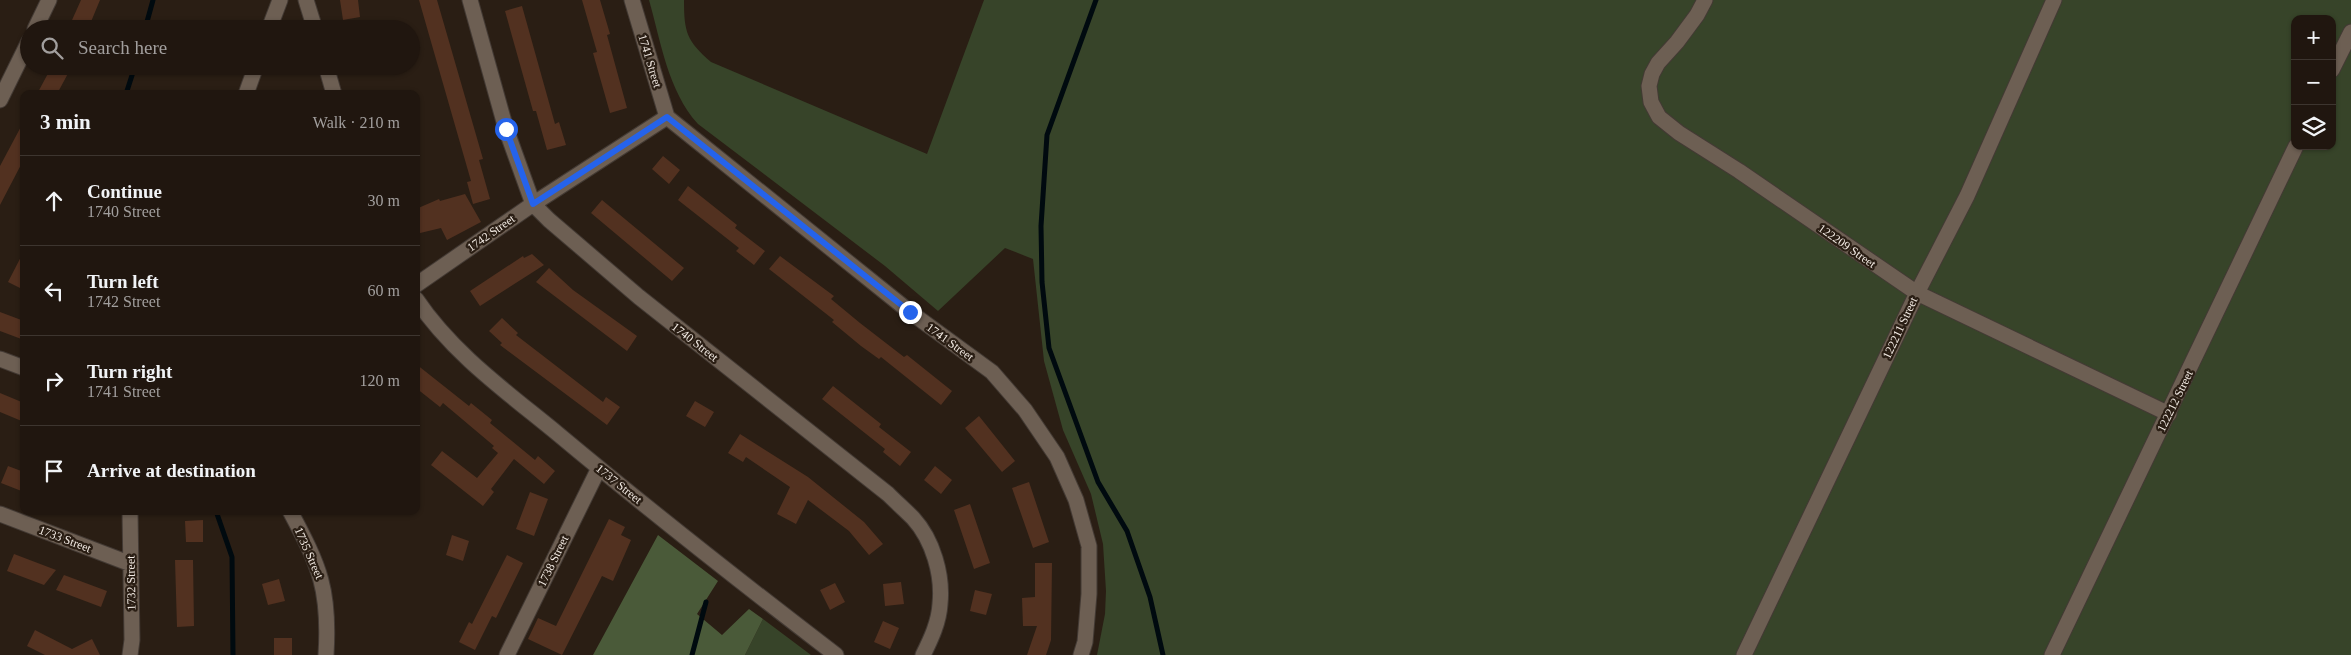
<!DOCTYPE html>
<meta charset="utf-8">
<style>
:root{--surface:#20160f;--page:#281f18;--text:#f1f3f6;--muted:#a29f9e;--line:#3d352f}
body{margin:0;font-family:Georgia,serif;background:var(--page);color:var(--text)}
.controls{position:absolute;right:15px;top:15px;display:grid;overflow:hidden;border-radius:10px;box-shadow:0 1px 4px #0004}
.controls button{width:45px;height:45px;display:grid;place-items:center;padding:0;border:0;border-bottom:1px solid var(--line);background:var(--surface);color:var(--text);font:25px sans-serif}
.stop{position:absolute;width:15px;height:15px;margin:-11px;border:4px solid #2563eb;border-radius:50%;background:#fff}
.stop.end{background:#2563eb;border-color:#fff;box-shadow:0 1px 5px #0008}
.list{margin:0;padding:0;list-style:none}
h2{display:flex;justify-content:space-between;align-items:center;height:65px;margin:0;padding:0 20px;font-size:21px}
h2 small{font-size:16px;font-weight:400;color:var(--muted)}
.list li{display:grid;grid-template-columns:32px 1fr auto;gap:15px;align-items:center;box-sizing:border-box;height:90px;padding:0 20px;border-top:1px solid var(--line)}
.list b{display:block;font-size:19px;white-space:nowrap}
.list p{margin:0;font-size:16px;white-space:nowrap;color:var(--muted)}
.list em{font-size:16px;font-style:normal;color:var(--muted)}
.icon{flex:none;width:28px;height:28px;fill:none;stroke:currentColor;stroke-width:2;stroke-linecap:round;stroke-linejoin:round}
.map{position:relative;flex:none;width:2351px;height:655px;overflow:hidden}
.search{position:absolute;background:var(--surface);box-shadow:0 1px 4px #0004;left:20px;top:20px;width:400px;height:55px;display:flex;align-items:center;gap:12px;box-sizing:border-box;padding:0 18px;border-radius:28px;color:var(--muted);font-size:19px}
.panel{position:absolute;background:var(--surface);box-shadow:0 1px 4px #0004;left:20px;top:90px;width:400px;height:425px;border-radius:10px}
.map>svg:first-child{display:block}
.green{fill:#374429;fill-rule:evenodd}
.forest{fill:#4a5a39}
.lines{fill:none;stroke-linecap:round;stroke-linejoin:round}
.stream{stroke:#000a0f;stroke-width:5}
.building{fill:#523120}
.street-casing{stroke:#433a34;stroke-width:17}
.street{stroke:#6d5f53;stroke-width:15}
.route{stroke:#2563eb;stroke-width:6}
.labels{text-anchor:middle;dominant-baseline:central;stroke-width:4.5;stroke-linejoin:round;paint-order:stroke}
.street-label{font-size:12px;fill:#f2eae3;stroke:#2a1e14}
</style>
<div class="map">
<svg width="2351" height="655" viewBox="0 0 2351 655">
<rect width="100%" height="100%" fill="#2a1e14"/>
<path class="green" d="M649,0H684C684,33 687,41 711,62L927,154L984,0H2351V655H1097L1105,614L1106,591L1103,544L1091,494L1063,430L1044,361L1033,259L1005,248L938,311L885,266L698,124C668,91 661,42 649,0ZM2295,19H2332V146H2295Z
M763,619L811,655H745Z"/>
<path class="forest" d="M658,535L718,581L697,614L722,635L749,609L763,619L745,655H593Z"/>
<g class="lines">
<path class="stream" d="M1096,0L1047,135L1041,226L1042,282L1049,348L1098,482L1127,531L1150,597L1163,655
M145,29L153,0
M126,94L135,66
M216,511L232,557L233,655
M692,655L706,602"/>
</g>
<path class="building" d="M81,0H100L88,29H68Z
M340,0H358L360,17L343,20Z
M419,0H437L483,159L479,160L490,199L473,204L467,182L471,181Z
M582,0H600L610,34L607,35L627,108L610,113L593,53L597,52Z
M522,6L555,124L559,122L566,145L547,150L536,111H533L505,11Z
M52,66H72L57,94H37Z
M24,121V159L0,205V166Z
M663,156L680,170L669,184L652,169Z
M688,186L737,225L735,228L765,251L754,265L736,251L739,248L678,200Z
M465,194L481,222L447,240L441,228L416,234V209L439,199L440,201Z
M602,200L684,268L672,281L591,213Z
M24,251V290L8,282Z
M532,254L544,265L480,306L470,291L523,256L524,258Z
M780,256L834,296L831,299L860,323L904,357L907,355L952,391L941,405L881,357L879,359L861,346L832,322L834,320L769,269Z
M549,268L573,290L637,336L627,351L536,282Z
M0,312L24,321V340L0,331Z
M502,318L518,333L516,335L603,402L606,397L620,407L607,425L500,345L502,343L489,331Z
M416,364L469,406L471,403L492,420L490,423L535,460L538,456L555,471L544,484L514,459L491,489L494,492L483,506L431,465L442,451L477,478L498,453L492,448L494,446L443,403L440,407L416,388Z
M833,386L881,424L879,427L911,452L900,466L883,452L885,449L822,399Z
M0,393L24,403V422L0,412Z
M695,401L714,412L705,427L686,416Z
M979,416L1015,461L1002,472L965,428Z
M740,434L808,477L864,522L883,544L869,555L849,531L808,500L796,524L777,514L790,487L746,457L743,462L728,453Z
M8,466L24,472V492L1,483Z
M935,466L952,480L941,494L924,480Z
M1029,482L1049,542L1033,548L1012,488Z
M530,492L548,499L534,536L516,529Z
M970,504L990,563L974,569L954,510Z
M609,519L625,527L621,535L631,540L613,581L602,576L562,655L528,639L538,618L556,626Z
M203,520V542H186L185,521Z
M452,535L469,541L463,561L446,555Z
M14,554L56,570L44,585L7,571Z
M507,555L523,563L496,618L492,616L475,650L459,642L469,622L472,624Z
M175,560H193L194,626L177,627Z
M1035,563H1052L1051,640L1046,655H1027L1037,626H1023L1022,598L1035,597Z
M64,575L107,591L101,607L56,590Z
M279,579L285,601L268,605L262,584Z
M901,582L904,604L885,606L883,584Z
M835,583L845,602L830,610L820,590Z
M975,590L992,594L986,615L970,611Z
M883,621L899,628L890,649L874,642Z
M35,630L72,649L92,639L100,655H45L27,646Z
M274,638H292V655H274Z"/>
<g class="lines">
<g class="street-casing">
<path id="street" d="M306,0L315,29
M470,0L506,129L533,204L549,220L639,297L888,494C896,502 905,510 913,518C933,540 943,575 940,604C939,622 931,639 923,655
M632,0L667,117L910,312L992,372L1025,410L1057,457L1076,500L1089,546V594L1085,642L1081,655
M1705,0L1697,15L1677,42L1658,63L1652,74L1649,86L1651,102L1659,117L1679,133L1739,171L1917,293L2169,414
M35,29L49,0
M269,29L280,0
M326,66L334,94
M2332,70L2351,32
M246,94L256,66
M0,100L29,41
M416,285L533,204L667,117
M416,299C453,354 507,392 558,434C649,510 742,583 836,655
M0,359L24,368
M290,511C320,567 330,590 326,655
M0,514L131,564
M130,655L132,640L130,511
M507,655L599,468
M1744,655L1917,293L1967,196L2054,0
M2052,655L2296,146"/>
</g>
<use href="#street" class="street"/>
</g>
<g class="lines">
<path class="route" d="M506,129L533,204L667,117L910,312"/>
</g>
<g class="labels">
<g class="street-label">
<text transform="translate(650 61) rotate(73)">1741 Street</text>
<text transform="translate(491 233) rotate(-35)">1742 Street</text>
<text transform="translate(1847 246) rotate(35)">122209 Street</text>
<text transform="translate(1900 328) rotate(-65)">122211 Street</text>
<text transform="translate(695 342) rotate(38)">1740 Street</text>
<text transform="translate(950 342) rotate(36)">1741 Street</text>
<text transform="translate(2175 401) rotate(-64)">122212 Street</text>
<text transform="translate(619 484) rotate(39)">1737 Street</text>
<text transform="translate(65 539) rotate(21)">1733 Street</text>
<text transform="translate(309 553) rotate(66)">1735 Street</text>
<text transform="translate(553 561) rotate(-64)">1738 Street</text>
<text transform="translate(131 583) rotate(-91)">1732 Street</text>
</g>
</g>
</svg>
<div class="controls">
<button>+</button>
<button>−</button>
<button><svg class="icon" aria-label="layers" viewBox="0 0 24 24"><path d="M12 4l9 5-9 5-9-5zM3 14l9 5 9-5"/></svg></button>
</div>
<div class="stop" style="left:506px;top:129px"></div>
<div class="stop end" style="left:910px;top:312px"></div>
<div class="search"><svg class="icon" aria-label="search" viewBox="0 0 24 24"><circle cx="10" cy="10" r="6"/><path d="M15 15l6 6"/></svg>Search here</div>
<section class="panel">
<h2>3 min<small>Walk · 210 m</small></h2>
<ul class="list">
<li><svg class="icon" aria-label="ahead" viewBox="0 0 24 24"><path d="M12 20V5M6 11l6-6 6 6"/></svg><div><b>Continue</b><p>1740 Street</p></div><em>30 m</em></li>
<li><svg class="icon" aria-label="left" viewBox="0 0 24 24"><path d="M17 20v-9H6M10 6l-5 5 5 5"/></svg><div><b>Turn left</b><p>1742 Street</p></div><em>60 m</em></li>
<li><svg class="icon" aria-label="right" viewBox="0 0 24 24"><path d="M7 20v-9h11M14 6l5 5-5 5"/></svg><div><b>Turn right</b><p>1741 Street</p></div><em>120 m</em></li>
<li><svg class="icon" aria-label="arrive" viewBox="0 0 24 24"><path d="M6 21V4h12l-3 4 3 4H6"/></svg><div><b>Arrive at destination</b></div></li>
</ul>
</section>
</div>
